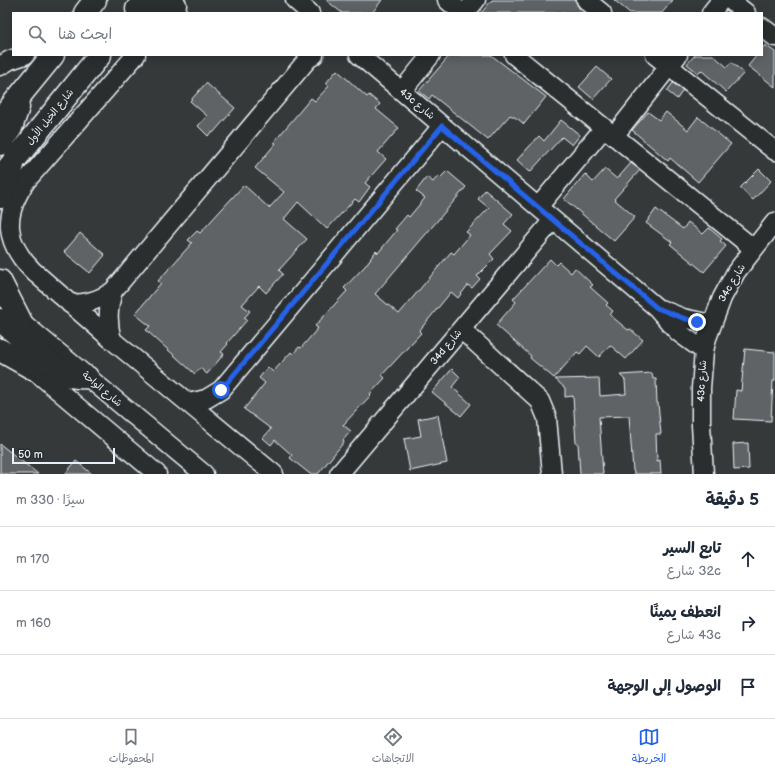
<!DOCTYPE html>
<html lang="ar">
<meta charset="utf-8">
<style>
:root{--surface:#fff;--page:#f2f2f3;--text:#1f2937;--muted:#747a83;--line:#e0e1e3;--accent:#2563eb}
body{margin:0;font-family:"Balsamiq Sans","Playpen Sans Arabic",sans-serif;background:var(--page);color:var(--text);direction:rtl}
.scale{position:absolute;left:12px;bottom:10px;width:103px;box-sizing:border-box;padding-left:4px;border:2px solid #e8f1f8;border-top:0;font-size:11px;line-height:14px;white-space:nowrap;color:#e8f1f8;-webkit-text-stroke:3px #2a2d2e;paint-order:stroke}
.stop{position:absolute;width:12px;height:12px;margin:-9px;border:3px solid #2563eb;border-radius:50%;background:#fff}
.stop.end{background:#2563eb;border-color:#fff;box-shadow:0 1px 4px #0008}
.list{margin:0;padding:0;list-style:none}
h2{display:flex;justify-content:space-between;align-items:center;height:52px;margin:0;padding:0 16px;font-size:17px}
h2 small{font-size:13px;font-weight:400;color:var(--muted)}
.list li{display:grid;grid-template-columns:26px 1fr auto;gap:12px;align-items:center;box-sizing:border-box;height:64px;padding:0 16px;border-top:1px solid var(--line)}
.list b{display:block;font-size:15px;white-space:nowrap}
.list p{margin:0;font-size:13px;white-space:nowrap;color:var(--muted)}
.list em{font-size:13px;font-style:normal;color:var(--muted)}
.icon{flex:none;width:22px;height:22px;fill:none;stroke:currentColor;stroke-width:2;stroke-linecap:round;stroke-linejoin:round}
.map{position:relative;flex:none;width:775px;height:474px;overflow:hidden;direction:ltr}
.search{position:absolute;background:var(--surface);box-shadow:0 2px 10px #0003;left:12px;right:12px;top:12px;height:44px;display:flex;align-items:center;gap:10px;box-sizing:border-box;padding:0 14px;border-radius:0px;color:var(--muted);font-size:15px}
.sheet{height:244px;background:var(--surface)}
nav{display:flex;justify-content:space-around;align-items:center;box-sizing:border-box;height:56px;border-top:1px solid var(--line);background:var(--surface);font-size:11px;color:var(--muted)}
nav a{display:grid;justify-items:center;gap:2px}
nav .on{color:var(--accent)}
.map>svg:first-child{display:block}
.building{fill:#5f6365;stroke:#e8f1f8}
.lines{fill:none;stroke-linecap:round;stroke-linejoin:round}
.minor-casing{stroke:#e8f1f8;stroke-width:21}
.major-casing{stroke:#e8f1f8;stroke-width:25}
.minor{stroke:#2a2d2e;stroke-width:18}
.major{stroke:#2a2d2e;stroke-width:22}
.route{stroke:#2563eb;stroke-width:5}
.labels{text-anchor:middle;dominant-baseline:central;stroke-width:3;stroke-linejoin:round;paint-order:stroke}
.street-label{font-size:10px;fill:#e8f1f8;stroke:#2a2d2e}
</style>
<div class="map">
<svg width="775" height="474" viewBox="0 0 775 474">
<rect width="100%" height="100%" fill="#35393a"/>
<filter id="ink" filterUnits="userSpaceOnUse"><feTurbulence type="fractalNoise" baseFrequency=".025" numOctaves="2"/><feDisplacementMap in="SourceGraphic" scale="8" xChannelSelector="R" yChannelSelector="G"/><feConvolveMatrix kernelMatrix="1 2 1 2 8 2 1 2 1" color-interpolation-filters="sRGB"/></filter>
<g filter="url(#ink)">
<path class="building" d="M326,0H382L372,13H342Z
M492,0H575L579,8L585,13H481Z
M614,0H673L662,13H630Z
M765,45L775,52V87L748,66L757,55H762V49Z
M450,55H491L546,97L524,124L518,119L510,115L488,140L432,95L429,99L419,91Z
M695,55H713L727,67L731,62L744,73L726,92L701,70L698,73L687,64Z
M597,67L611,79L593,99L579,87Z
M337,70L367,97L369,95L380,104L376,109L399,128L378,152L386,159L365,183L370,187L359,202L355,199L327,229L298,202L284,219L307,239L279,270L283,274L266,293L259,286L242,305L250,311L244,318L247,320L227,343L228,344L221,352L224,354L207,374L200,368L195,374L146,330L150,326L135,314L161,283L158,281L192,243L188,240L197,231L200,233L244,185L269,208L284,192L255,168L276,143L274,142L311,98L315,101L329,86L326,83Z
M206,83L235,108L213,133L211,132L208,136L198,126L207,116L190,101Z
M673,83L683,90L677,99L667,91Z
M648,112L659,120L666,112L688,130L698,117L731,144L698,182L670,158L668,161L632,130Z
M561,120L580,135L572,145L562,137L530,172L517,160L539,136L544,141Z
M631,163L640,170L614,199L635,217L614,241L564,199L585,174L593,182L605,169L617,179Z
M759,169L771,181L753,200L740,188Z
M447,171L466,187L375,294L399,314L451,252L454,254L470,235L466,232L489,208L478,199L485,190L513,214L504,224L512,231L490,254L494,259L477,276L480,279L472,288L468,285L458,298L451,292L419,331L421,333L382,375L385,378L370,394L371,395L343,425L351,431L343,440L344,442L318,474H310L290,458L292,455L275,440L271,445L263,438L271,429L244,409L265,383L259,378L268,367L273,372L291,352L293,354L299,347L301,348L318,328L315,326L347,291L344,288L365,266L376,251L378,253L397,230L395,229L407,215L409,217L425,198L416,191L427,177L433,182L438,176L440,178Z
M656,209L683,229L688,222L703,234L709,228L722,239L720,241L726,246L704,272L670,244L672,242L646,223Z
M80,233L105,255L90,273L64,252Z
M550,259L556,265L559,262L571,273L575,268L593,285L590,287L608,303L606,305L613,311L610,315L628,330L630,329L643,340L626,359L610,345L599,357L587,346L580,354L577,352L554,378L530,358L531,356L496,325L516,302L513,299Z
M745,349L775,352V381H773L771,421L734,419L736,390L741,391Z
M452,369L460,377L452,387L471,404L461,416L432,392Z
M652,373L653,379H656L657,403H658L661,434H656L657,461L660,460L661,474H634V471H633L629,416L599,417L603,474H580L578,443H576L573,396L565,397V388L555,379L599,378L600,396L626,394L625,380L620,375Z
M438,415L447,463L410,471L404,439L421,436L418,419Z
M748,443L749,469L734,470L733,444Z
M0,444L38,474H0Z
M76,461L92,474H65Z"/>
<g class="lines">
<g class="minor-casing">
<path id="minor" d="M295,0L310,13
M447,0L462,13
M586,0L602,13
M730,0L746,13
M465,13L476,0
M711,13L721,0
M762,27L775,37
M136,55L26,181C3,215 4,242 33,271L112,340L274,474
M359,55L657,308L678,332L704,351
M514,55L754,249
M655,55L775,151
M0,66L10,60L25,55
M402,91L431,55
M614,136L678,55
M538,207L604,128
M70,304C87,304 99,300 113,291L308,59L314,55
M660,309L683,318L711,324
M11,313L204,474
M462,330L540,401L547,418L552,474
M112,340C107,322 108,308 113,291
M22,360L157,474
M189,403L206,399L221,390L442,126
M339,474L553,220
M704,474L701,425V388L704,351L707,338L722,298L736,272L775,222"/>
</g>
<g class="major-casing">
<path id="major" d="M137,9L175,5
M85,13L95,0
M0,120L53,55
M0,144L11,128L18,107
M0,178L100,55
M0,197L13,165
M0,281L21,322
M0,320L64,374C72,377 78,378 87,377
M0,350L32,368"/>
</g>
<use href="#minor" class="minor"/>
<use href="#major" class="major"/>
</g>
</g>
<g class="lines" filter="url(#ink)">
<path class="route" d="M221,390L442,126L657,308L683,318L697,322"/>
</g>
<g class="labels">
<g class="street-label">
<text transform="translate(417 104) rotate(40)">43c شارع</text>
<text transform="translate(50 117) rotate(-51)">شارع الخيل الأول</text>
<text transform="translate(732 283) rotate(-59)">34c شارع</text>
<text transform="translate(446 347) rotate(-50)">34d شارع</text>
<text transform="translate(702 381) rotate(-87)">43c شارع</text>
<text transform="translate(102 389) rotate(40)">شارع الواحة</text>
</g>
</g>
</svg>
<div class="scale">50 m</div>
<div class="stop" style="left:221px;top:390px"></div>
<div class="stop end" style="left:697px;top:322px"></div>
<div class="search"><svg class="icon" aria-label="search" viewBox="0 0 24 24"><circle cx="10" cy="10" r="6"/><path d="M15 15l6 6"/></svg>ابحث هنا</div>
</div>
<section class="sheet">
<h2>5 دقيقة<small>سيرًا · 330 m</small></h2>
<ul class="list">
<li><svg class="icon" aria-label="ahead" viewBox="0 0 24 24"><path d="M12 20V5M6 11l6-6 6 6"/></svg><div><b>تابع السير</b><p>32c شارع</p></div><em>170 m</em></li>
<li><svg class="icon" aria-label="right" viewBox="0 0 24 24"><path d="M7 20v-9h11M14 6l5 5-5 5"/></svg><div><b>انعطف يمينًا</b><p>43c شارع</p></div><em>160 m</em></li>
<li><svg class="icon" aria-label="arrive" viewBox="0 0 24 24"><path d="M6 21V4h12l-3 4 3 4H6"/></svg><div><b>الوصول إلى الوجهة</b></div></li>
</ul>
</section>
<nav>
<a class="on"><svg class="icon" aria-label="map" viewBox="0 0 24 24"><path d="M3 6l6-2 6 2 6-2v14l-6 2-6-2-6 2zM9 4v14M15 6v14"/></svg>الخريطة</a>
<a><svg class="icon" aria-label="directions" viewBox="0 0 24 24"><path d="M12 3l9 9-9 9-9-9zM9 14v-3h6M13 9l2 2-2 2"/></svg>الاتجاهات</a>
<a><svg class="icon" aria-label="saved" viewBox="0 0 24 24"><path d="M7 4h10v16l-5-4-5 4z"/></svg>المحفوظات</a>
</nav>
